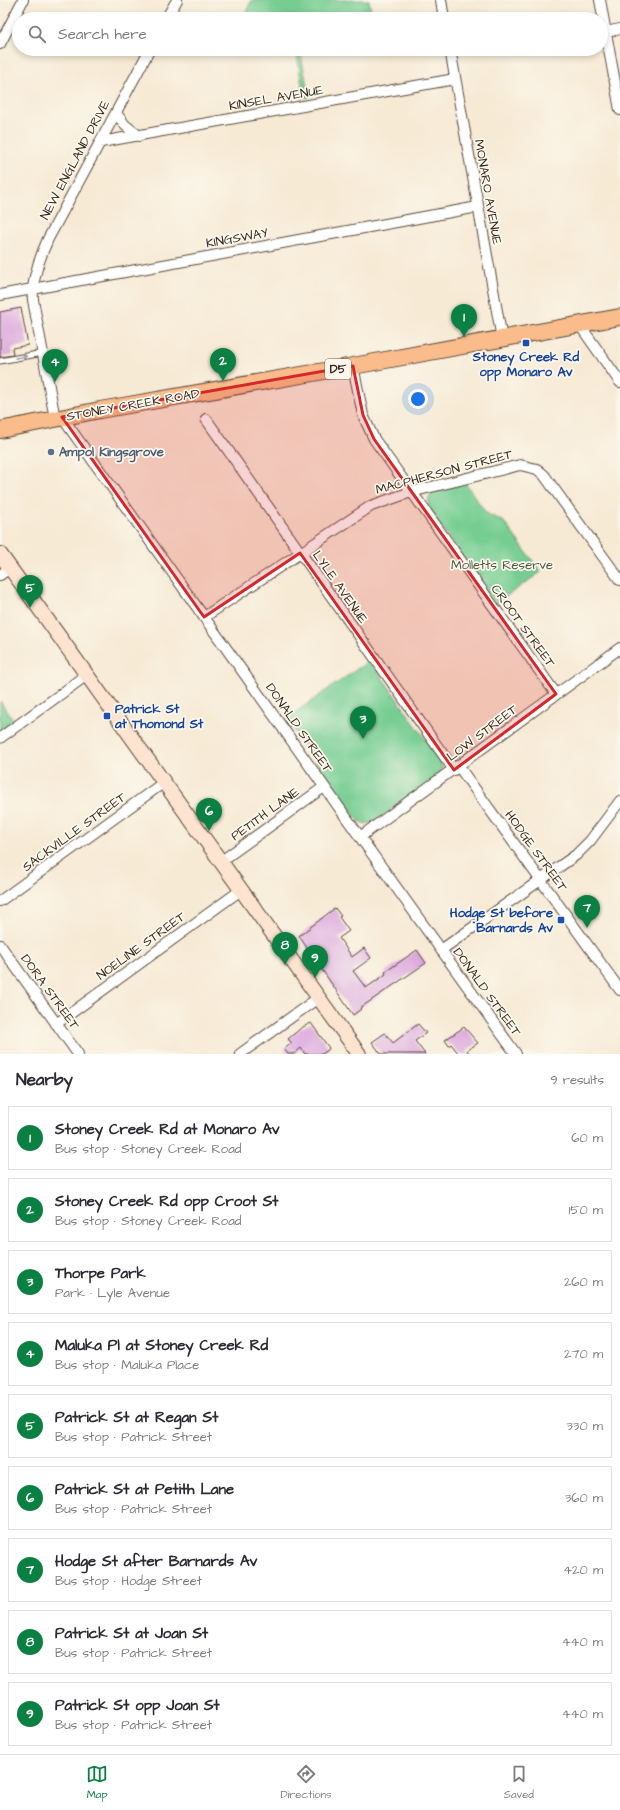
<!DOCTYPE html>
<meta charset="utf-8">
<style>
:root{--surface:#fff;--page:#f7f7f7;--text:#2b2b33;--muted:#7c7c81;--line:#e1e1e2;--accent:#0b8043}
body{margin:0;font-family:"Architects Daughter",sans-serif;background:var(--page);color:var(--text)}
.you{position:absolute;left:418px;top:399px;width:14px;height:14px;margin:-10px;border:3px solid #fff;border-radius:50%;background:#1a73e8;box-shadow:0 0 0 6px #1a73e833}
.badge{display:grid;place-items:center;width:26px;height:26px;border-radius:50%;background:var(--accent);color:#fff;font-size:13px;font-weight:700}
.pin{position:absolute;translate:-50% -33px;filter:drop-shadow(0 1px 2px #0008)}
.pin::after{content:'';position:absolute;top:21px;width:14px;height:12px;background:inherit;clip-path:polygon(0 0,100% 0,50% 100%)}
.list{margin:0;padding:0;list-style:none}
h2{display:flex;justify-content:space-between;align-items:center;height:52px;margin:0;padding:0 16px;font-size:17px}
h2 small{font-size:13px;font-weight:400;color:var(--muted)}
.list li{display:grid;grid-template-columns:26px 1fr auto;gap:12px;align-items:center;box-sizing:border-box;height:64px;margin:0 8px 8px;padding:0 8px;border:1px solid var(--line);border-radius:0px}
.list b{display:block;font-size:15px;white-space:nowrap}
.list p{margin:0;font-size:13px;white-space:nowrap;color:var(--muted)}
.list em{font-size:13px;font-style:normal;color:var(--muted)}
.icon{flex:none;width:22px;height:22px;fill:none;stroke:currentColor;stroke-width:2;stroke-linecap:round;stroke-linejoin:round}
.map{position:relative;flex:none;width:620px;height:1054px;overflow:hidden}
.search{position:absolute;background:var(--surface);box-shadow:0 2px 6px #0003;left:12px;right:12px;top:12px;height:44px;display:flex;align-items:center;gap:10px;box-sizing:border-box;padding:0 14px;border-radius:22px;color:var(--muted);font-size:15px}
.sheet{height:700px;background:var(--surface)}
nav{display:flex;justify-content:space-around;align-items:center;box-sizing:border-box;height:56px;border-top:1px solid var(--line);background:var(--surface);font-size:11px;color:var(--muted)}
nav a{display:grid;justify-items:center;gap:2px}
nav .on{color:var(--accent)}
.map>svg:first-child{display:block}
.green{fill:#76cd92;stroke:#587c58}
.building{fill:#daa4dd}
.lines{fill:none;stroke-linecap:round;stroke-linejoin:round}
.lane-casing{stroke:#574739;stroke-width:7}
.street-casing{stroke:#574739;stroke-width:12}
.secondary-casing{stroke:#574739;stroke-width:16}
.primary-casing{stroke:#574739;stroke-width:18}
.lane{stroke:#fff;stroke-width:5}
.street{stroke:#fff;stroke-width:10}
.secondary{stroke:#fde4d0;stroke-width:14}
.primary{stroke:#f9bc8a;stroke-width:16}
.oneway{stroke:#a79f9a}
.marked{fill:#d62828;fill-opacity:0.2;stroke:#d62828;stroke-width:3;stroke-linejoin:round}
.transit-dot{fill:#1a4fb4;stroke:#fbf7ec;stroke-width:1.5}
.service-dot{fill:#5c6f8a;stroke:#fbf7ec;stroke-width:1.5}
.labels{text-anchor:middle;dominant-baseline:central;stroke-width:3.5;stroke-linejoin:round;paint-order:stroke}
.shield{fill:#fbf7ec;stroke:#75685c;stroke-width:1}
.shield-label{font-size:12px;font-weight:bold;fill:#3b2a1e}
.street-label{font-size:13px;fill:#3b2a1e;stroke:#fbf7ec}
.transit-label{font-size:13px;font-weight:bold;fill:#164399;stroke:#fbf7ec}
.service-label{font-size:13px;font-weight:bold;fill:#4e5e75;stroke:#fbf7ec;text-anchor:start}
.park-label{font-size:13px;fill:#4d5b41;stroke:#fbf7ec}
</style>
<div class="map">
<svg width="620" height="1054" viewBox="0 0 620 1054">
<rect width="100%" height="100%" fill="#fbf7ec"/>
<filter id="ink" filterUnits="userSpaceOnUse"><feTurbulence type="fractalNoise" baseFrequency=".025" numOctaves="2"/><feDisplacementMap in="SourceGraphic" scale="8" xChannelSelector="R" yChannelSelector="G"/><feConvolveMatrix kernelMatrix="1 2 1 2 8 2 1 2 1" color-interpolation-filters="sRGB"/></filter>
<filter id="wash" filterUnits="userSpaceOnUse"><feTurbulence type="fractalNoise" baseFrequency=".012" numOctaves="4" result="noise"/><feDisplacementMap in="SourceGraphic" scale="16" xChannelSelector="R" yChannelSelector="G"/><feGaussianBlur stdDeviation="0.9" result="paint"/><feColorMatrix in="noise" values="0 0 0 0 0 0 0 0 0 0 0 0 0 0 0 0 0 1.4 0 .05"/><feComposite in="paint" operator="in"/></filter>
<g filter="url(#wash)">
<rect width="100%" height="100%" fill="#f7ead5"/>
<path class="green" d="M252,0H369L372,19H242Z
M225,49H263L226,55L224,51Z
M296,49H300L309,97L304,98Z
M465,483L486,513L504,522L541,572L495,604L428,508L429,497L435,491Z
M370,660L440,760L442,767L440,774L374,822C366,825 362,824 356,818L286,719Z
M0,701L14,721L0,730Z"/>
<g id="blocks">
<path class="building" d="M21,308L28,345L12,348L13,355L0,357V312Z
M335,908L341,916L339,917L349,931L339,938L352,957L364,948L371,958L353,971L366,988L386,974L385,972L417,950L426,963L360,1008L361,1009L353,1015L299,936Z
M311,1023L329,1048L328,1050L322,1054H305L301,1048L294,1054H288L284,1049L292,1043L288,1039L301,1028Z
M418,1024L426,1033L415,1041L425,1054H381L372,1042L385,1033L393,1043Z
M464,1027L478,1043L467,1050L469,1054H459L451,1044L449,1046L445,1040Z"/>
</g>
</g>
<g filter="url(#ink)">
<use href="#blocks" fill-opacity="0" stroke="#574739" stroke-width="1"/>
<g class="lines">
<g class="lane-casing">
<path id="lane" d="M0,361L43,353"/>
</g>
<g class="street-casing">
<path id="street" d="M441,0L444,19
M600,0L620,110
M166,19L177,0
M606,32L620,29
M0,44L23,0
M450,49L502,339
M116,113L125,125L139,136
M101,142L455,79
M0,295L478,207
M579,324L620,382
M353,366L363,415L374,439L556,694
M62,417L360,837L516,1054
M55,419L33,300C31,280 40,257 48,239L150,49
M206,419L454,770
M0,575L10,568
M204,617L371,506L411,492L520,465L537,469L544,475L620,580
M0,738L87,675
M459,767L620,990
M360,837L620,648
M220,862L324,787
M0,901L163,783
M0,945L78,1054
M441,950L576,855L590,841L620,801
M56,1024L241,890
M240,1054L318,998"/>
</g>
<g class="secondary-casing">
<path id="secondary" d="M0,554L359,1054"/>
</g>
<g class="primary-casing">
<path id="primary" d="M0,430L100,410L353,366L620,317"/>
</g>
<use href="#lane" class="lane"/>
<use href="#street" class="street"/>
<use href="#secondary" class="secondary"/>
<use href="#primary" class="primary"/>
</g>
<defs><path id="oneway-shaft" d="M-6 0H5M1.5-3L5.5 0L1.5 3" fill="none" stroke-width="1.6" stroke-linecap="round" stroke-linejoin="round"/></defs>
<use class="oneway" href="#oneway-shaft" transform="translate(21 357) rotate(-11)"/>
</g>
<path class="marked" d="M353,366L363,415L374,439L556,694L454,770L300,553L204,617L62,417Z"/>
<g class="transit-dot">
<rect x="522" y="339" width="8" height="8" rx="2"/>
<rect x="103" y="712" width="8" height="8" rx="2"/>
<rect x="557" y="916" width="8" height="8" rx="2"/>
</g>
<circle class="service-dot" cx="51" cy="452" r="4"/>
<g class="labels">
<rect class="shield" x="325" y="359" width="26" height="20" rx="3"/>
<g class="shield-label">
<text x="338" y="369">D5</text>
</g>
<g class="street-label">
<text transform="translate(276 98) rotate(-10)">KINSEL AVENUE</text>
<text transform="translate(75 160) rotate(-62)">NEW ENGLAND DRIVE</text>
<text transform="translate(488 192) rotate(80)">MONARO AVENUE</text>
<text transform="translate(237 238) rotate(-10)">KINGSWAY</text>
<text transform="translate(133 405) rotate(-10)">STONEY CREEK ROAD</text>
<text transform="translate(444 472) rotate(-15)">MACPHERSON STREET</text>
<text transform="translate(340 587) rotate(55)">LYLE AVENUE</text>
<text transform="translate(523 626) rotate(54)">CROOT STREET</text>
<text transform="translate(299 728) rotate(55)">DONALD STREET</text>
<text transform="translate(482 733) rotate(-37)">LOW STREET</text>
<text transform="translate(265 814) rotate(-36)">PETITH LANE</text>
<text transform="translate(74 832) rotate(-36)">SACKVILLE STREET</text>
<text transform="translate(536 851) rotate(54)">HODGE STREET</text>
<text transform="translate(141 946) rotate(-36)">NOELINE STREET</text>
<text transform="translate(50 992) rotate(54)">DORA STREET</text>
<text transform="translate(487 992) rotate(54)">DONALD STREET</text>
</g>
<g class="transit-label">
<text x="526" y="357">Stoney Creek Rd<tspan x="526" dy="15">opp Monaro Av</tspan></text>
<text x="115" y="709" text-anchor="start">Patrick St<tspan x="115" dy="15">at Thomond St</tspan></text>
<text x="553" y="913" text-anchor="end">Hodge St before<tspan x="553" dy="15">Barnards Av</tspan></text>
</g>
<g class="service-label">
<text x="59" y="452">Ampol Kingsgrove</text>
</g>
<g class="park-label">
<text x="502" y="565">Molletts Reserve</text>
</g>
</g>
</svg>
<div class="you"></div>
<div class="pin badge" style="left:464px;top:337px">1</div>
<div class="pin badge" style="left:223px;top:381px">2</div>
<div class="pin badge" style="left:363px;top:739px">3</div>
<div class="pin badge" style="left:55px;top:382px">4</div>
<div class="pin badge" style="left:30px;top:608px">5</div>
<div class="pin badge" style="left:209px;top:831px">6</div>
<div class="pin badge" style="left:587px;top:928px">7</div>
<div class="pin badge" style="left:285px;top:965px">8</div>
<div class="pin badge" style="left:315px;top:978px">9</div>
<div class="search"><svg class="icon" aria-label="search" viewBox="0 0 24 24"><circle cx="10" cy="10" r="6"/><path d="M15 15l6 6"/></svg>Search here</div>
</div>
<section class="sheet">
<h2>Nearby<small>9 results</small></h2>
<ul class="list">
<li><span class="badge">1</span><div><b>Stoney Creek Rd at Monaro Av</b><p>Bus stop · Stoney Creek Road</p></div><em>60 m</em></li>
<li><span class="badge">2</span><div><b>Stoney Creek Rd opp Croot St</b><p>Bus stop · Stoney Creek Road</p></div><em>150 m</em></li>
<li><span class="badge">3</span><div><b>Thorpe Park</b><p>Park · Lyle Avenue</p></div><em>260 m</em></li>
<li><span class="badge">4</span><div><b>Maluka Pl at Stoney Creek Rd</b><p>Bus stop · Maluka Place</p></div><em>270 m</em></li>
<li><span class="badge">5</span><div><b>Patrick St at Regan St</b><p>Bus stop · Patrick Street</p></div><em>330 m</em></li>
<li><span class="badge">6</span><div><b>Patrick St at Petith Lane</b><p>Bus stop · Patrick Street</p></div><em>360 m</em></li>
<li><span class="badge">7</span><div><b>Hodge St after Barnards Av</b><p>Bus stop · Hodge Street</p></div><em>420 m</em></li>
<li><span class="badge">8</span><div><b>Patrick St at Joan St</b><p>Bus stop · Patrick Street</p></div><em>440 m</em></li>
<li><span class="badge">9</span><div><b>Patrick St opp Joan St</b><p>Bus stop · Patrick Street</p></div><em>440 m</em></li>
</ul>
</section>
<nav>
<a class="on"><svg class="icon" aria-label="map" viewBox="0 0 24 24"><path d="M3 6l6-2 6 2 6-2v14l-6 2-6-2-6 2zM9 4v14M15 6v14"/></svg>Map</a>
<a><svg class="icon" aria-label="directions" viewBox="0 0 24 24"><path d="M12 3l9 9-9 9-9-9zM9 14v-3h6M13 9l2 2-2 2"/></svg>Directions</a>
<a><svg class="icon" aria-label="saved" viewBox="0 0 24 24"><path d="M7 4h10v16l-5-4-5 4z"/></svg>Saved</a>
</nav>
